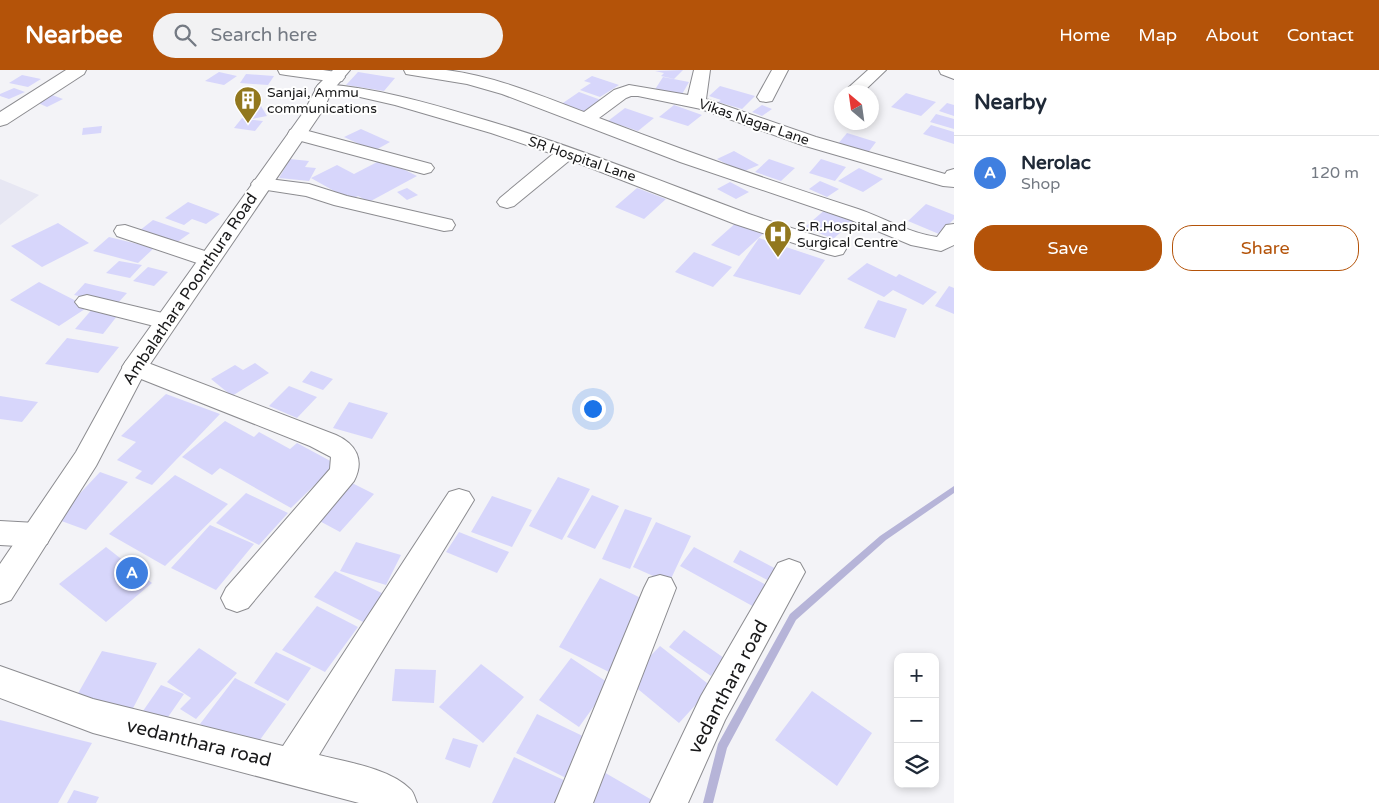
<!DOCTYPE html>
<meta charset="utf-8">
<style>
:root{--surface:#fff;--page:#f2f2f3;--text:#1f2937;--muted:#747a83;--line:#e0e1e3;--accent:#b45309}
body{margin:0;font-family:"Varela Round",sans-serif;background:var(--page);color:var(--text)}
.controls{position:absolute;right:15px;bottom:15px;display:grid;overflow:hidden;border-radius:10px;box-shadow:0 2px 8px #0003}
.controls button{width:45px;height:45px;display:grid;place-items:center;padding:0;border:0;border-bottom:1px solid var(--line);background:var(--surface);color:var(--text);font:25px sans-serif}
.compass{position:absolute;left:834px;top:15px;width:45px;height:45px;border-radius:50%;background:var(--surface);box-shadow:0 2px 8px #0003;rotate:331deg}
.you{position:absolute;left:592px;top:338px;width:18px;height:18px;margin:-12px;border:4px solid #fff;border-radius:50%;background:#1a73e8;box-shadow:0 0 0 8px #1a73e833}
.badge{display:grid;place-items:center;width:32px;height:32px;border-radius:50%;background:var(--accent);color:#fff;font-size:16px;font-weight:700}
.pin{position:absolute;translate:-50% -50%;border:2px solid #fff;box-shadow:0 1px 5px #0006}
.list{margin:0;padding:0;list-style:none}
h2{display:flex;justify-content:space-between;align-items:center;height:65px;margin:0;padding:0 20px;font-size:21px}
h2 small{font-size:16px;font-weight:400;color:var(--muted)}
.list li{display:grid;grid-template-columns:32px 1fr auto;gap:15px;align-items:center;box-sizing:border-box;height:75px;padding:0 20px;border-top:1px solid var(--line)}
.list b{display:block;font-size:19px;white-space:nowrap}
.list p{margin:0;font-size:16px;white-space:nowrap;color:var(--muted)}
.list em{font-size:16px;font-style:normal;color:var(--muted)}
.actions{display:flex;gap:10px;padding:15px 20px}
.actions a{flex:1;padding:11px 0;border:1px solid var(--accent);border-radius:20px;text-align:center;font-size:18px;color:var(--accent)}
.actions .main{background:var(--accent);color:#fff}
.icon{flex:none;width:28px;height:28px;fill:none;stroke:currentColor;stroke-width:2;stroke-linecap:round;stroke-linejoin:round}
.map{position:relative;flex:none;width:954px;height:733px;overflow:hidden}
header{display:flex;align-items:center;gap:30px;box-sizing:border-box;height:70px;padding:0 25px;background:var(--accent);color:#fff}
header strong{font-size:24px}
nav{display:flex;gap:28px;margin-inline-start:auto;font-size:18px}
.search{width:350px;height:45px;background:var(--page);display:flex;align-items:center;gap:12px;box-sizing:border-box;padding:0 18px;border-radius:28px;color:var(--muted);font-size:19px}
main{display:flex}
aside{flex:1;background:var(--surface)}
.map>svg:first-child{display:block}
.built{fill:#e7e7f3}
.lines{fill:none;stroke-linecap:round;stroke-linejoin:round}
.stream{fill:#b6b4d8;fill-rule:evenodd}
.building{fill:#d7d6fb}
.minor-casing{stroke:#8c8c90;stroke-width:2}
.major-casing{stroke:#8c8c90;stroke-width:2}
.minor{fill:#fff;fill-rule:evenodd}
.major{fill:#fff;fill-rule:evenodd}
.labels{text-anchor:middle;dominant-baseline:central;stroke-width:4;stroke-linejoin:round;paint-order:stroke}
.far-poi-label{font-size:14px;fill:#19191a;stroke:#fff;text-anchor:start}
.far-street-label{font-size:14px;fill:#19191a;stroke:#fff}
.street-label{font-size:16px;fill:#19191a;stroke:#fff}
.near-street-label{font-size:19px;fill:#19191a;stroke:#fff}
</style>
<header>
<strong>Nearbee</strong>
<div class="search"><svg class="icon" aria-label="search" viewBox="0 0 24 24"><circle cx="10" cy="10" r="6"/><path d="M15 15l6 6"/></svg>Search here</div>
<nav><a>Home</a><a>Map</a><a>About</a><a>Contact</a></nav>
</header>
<main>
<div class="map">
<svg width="954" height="733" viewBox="0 0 954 733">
<rect width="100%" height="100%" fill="#f3f3f7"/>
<path class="built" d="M0,109L39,125L0,155Z"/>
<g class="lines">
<path class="stream" d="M954,416V423L886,470L796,550L727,678L713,733H703L718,674L790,544L880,466Z"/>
</g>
<path class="building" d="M683,0L674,9L661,6L664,3L655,1Z
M219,2L237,6L224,15L205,11Z
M358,2L395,8L384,21L346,15Z
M246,4L274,6L268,15L240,13Z
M22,5L41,9L28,17L9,13Z
M592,6L619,15L600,27L580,20L591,13L584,11Z
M663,7L689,12L681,26L654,21Z
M720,16L755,26L742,39L718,32L721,30L709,26Z
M14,18L25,22L9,29L0,26V24Z
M579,22L601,30L582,43L560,35Z
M906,23L936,32L921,46L891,37Z
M52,25L63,29L47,37L36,32Z
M947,33L954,35V46L939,41Z
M674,35L702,45L688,56L659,47Z
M762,35L772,39L762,46L752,42Z
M261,36L267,46L252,49L245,40Z
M625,38L654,48L638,61L608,51Z
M936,44L954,49V59L930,52Z
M242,48L246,49L263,51L255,61L234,58Z
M931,55L954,62V74L923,64Z
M102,56L101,63L82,65L83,58Z
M361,59L390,72L374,81L344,67Z
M847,63L876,72L867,84L837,75Z
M734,81L759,95L742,102L717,89Z
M290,89L309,91L305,97L316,98L309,111L279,108Z
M383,89L417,106L369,132L358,126L350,130L311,108L337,95L354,104Z
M769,89L795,98L781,111L755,102Z
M821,89L846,97L835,111L809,103Z
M859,98L883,109L863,122L838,111Z
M820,111L839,119L827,127L809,119Z
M730,112L749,122L736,129L717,119Z
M407,118L418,125L407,130L397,122Z
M637,118L666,129L644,149L615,137Z
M188,132L220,144L206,154L192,149L184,155L165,148Z
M926,134L954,145V149L939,164L908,151Z
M827,138L855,150L833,169L805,157Z
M153,150L190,163L176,173L139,161Z
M738,151L765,162L739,186L711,175Z
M58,153L89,173L42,197L11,176Z
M109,167L154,178L138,193L93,181Z
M759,168L825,190L800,225L733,206Z
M694,182L732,197L713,217L675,202Z
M119,191L142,195L130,208L106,203Z
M867,193L896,207L899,204L937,222L923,235L893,220L884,227L847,209Z
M148,197L168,202L154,216L133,211Z
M39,212L88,237L59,256L10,230Z
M85,213L127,223L117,234L74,225Z
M949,216L954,218V244L935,236Z
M878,230L907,239L895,268L864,258Z
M94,237L121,241L103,264L75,259Z
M67,268L119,277L98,303L45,294Z
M255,293L269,303L232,326L211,309L235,295L243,300Z
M311,301L333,309L323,320L302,312Z
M289,316L317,327L297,348L269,336Z
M166,324L220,344L152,415L135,408L142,401L117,390L136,372L121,366Z
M0,326L38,332L22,352L0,349Z
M349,332L388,343L372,369L333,358Z
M225,351L254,367L259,362L290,379L297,373L336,394L291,438L220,398L212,405L182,387Z
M100,402L128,412L86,460L56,449Z
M175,405L228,434L165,496L109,464Z
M558,407L590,419L562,470L529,456Z
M348,411L374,424L340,462L314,448Z
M246,423L288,443L259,475L216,453Z
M592,425L619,436L595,479L567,467Z
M492,426L532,440L512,477L471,462Z
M625,439L652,448L630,499L602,489Z
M656,452L691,466L669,513L633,497Z
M210,455L254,474L216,520L171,498Z
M459,462L509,482L497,503L446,482Z
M356,472L401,485L386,515L340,501Z
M106,477L152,513L106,552L59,514Z
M694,477L770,517L756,538L680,496Z
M740,480L782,502L775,514L733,492Z
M335,501L386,525L365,553L314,527Z
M600,508L647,531L609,602L559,577Z
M317,536L358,557L325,602L282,580Z
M684,560L724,588L711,606L669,577Z
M660,576L712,617L679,653L627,610Z
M199,578L237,603L196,649L180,639L191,628L167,612Z
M102,581L157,593L132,640L76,627Z
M276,582L311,598L288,631L254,613Z
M571,588L610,614L579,657L539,630Z
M481,594L524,627L483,673L439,637Z
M395,599L436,600L434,633L392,631Z
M235,608L286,634L251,682L200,654Z
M161,615L184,624L159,660L136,651Z
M812,621L872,663L837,716L775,670Z
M537,644L591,670L572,711L516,683Z
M0,650L92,673L58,733H0Z
M453,668L478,675L470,698L445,689Z
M514,687L568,712L559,733H492Z
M602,701L652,730L650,733H585Z
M74,720L99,727L96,733H67Z"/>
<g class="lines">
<g class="minor-casing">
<path id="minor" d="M66,0H86L84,4L7,54L0,56V42Z
M278,0H323L342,3L345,7L342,11L336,12L286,5L280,4Z
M404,0C418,0 432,0 446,0C494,6 539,25 584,42L614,20L629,15L688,25L694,0H710L706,29L816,67L945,104L947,101L954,99V117L943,116L802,75L701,39L638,26H631L626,28L599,48C684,81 771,111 858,139C884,148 909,163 937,167L946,155L954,154V175L941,181L911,175L851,150L680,92L502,24L467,14L412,5L406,4Z
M772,0H788L772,31L766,32L760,31L757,27Z
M868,0H886L863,22H851L848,18Z
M324,14C376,18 425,32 475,47C569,74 658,110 749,144C780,155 812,164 843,174L846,179L843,184L835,186L827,184L735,154L570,90L514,136L507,138L500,136L497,132L500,128L553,84L491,63L395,35L360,27L318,23L315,19L318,15Z
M297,58L431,94L434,98L431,102L424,104L290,68L288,64L290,60Z
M261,108L309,114L347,126L452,150L455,155L452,160L444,161L334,135L306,126L254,118L251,114L254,110Z
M125,155L217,185L220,190L217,195L209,197L117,166L114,161L117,156Z
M87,225L175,246L178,251L175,256L166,259L79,237L75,232L79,227Z
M135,288L336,365C356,374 365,390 354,411L248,538L237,542L226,538L221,528L226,518L330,399L331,387L310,376L126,303L122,297L126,291Z
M459,419L469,422L474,430L319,685C346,692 389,698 410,719C414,722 415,729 417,733H359L93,663L0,628V596L93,629L283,676L449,422Z
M0,451L36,453L47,456L51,465L47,474L36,477L0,475Z
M789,489L800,493L805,502L725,650L688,733H650L701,626L778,493Z
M660,505L671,508L676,518L593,733H555L644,518L649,508Z"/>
</g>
<g class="major-casing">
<path id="major" d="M333,0H350L332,21L323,40L146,300L96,396L11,530L0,534V494L76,382L126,291L305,40L318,15Z
M939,0H954V9L941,4Z"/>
</g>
<use href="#minor" class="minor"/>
<use href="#major" class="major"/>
</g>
<defs>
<g id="building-pin" transform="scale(1.4375)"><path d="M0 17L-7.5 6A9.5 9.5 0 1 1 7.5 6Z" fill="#92781e" stroke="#fff"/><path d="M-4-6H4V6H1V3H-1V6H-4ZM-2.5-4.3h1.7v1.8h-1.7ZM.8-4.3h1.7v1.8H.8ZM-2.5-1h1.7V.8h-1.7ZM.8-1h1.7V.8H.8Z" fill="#fff"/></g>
<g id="hospital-pin" transform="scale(1.4375)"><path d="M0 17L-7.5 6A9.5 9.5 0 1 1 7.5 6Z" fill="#92781e" stroke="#fff"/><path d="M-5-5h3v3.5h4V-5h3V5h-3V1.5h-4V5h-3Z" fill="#fff"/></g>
</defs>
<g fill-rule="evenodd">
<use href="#building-pin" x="248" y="30"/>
<use href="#hospital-pin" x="778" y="164"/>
</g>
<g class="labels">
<g class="far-poi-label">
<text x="267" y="22">Sanjai, Ammu<tspan x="267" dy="16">communications</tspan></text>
<text x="797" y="156">S.R.Hospital and<tspan x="797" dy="16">Surgical Centre</tspan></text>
</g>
<g class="far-street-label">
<text transform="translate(754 52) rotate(19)">Vikas Nagar Lane</text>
<text transform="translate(582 89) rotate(19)">SR Hospital Lane</text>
</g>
<g class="street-label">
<text transform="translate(190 219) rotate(-56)">Ambalathara Poonthura Road</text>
</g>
<g class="near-street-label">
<text transform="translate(728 617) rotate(-62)">vedanthara road</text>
<text transform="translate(199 673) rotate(14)">vedanthara road</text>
</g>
</g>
</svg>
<div class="controls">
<button>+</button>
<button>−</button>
<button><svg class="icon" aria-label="layers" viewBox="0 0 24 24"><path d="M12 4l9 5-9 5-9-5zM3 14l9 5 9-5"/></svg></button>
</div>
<svg class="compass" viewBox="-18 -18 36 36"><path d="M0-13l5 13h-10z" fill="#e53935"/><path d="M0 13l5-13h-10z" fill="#747a83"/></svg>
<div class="you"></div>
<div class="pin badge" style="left:132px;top:503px;background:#3f7fe0">A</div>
</div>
<aside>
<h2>Nearby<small></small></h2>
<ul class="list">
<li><span class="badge" style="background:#3f7fe0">A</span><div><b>Nerolac</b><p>Shop</p></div><em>120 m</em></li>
</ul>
<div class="actions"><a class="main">Save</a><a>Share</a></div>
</aside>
</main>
